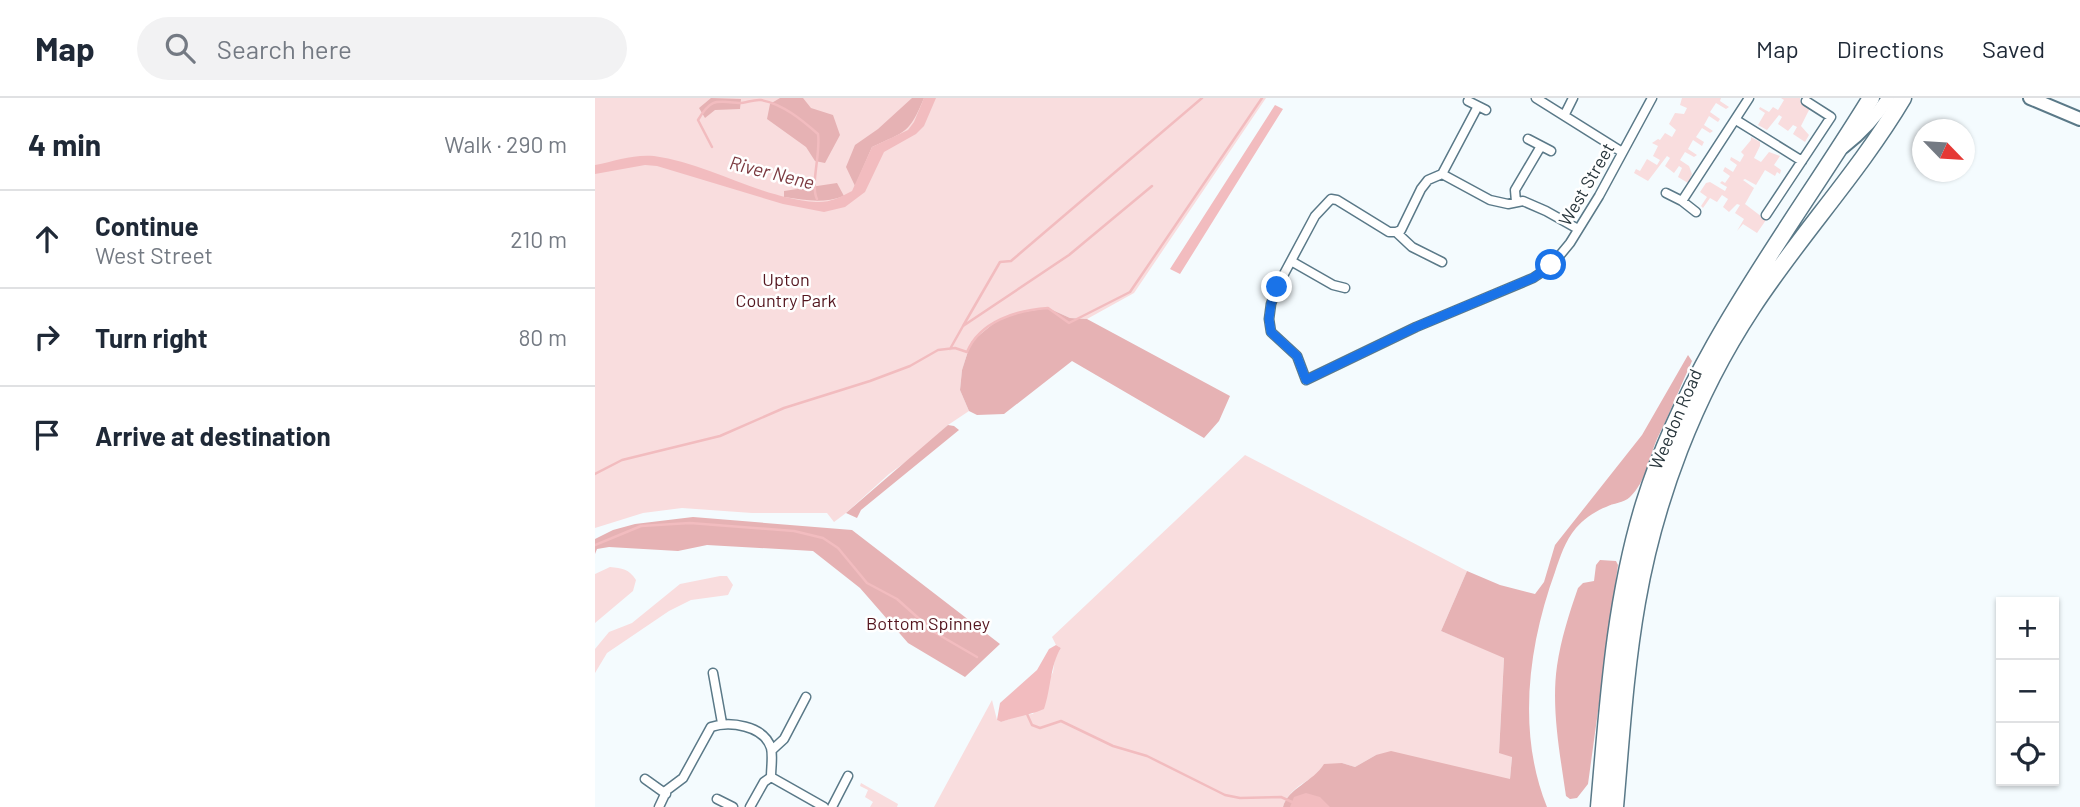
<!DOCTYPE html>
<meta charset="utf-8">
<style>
:root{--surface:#fff;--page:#f2f2f3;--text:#1f2937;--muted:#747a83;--line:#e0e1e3}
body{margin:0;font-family:Barlow,sans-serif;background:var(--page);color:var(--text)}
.controls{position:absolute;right:21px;bottom:21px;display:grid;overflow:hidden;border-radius:0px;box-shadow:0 2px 5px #0004}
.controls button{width:63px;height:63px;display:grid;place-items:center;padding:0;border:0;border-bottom:2px solid var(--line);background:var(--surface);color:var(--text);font:35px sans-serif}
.compass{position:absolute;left:1317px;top:21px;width:63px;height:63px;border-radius:50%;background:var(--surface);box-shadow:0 2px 5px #0004;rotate:115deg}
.stop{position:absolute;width:21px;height:21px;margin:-16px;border:5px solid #1a73e8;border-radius:50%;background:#fff}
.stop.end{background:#1a73e8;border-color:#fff;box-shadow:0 2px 7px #0008}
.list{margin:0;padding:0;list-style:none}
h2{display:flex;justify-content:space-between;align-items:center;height:91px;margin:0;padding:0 28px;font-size:30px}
h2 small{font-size:23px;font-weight:400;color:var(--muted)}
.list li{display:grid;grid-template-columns:46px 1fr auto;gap:21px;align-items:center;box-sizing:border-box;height:98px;padding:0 28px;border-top:2px solid var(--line)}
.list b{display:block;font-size:26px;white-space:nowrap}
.list p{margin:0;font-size:23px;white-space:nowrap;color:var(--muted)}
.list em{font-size:23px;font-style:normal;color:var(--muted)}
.icon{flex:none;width:38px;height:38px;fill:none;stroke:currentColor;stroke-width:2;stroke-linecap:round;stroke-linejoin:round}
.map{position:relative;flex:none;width:1485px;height:709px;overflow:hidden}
header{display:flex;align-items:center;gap:42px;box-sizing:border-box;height:98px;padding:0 35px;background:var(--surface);border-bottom:2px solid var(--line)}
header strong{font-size:33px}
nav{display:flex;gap:38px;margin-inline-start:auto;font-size:24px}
.search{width:490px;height:63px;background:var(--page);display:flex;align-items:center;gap:18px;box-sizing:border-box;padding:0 24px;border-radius:38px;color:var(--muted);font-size:26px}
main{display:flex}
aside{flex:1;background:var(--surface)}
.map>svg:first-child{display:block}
.green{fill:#f9ddde}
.forest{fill:#e6b2b4}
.water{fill:#f2bcbf}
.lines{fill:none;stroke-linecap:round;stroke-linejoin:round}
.stream{stroke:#f2bcbf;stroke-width:2.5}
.street-casing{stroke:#5a7988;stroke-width:11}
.secondary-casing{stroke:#5a7988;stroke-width:16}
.highway-casing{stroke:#5a7988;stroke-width:19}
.street{stroke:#fff;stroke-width:8}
.secondary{stroke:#fff;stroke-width:12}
.highway{stroke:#fff;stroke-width:16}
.route{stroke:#1a73e8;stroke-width:9}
.labels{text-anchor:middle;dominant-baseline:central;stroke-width:5;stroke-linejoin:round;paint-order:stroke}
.street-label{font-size:18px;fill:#28363c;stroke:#fff}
.park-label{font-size:18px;fill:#54161f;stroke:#fff}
.water-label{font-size:19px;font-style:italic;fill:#7c3a40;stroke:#fff}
</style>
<header>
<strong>Map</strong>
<div class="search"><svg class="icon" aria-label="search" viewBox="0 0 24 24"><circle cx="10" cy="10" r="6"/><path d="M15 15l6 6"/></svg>Search here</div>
<nav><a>Map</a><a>Directions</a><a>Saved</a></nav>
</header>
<main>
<aside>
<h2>4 min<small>Walk · 290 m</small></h2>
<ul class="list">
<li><svg class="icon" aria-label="ahead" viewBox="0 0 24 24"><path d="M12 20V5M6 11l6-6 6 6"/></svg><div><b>Continue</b><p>West Street</p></div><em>210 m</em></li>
<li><svg class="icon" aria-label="right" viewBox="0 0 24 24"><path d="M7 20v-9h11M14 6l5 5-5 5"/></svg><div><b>Turn right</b></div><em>80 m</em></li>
<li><svg class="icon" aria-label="arrive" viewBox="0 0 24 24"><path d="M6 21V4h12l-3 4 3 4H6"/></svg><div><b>Arrive at destination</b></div></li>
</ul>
</aside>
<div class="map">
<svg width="1485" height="709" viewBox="0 0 1485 709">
<rect width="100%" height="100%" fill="#f4fbfe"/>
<path class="green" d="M0,0H671L539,195L492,221L475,220L453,210L416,216L399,225L376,244L367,272L365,292L374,313L353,327L323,355L294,376L251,415L239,424L232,415H157L87,410L48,415L0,430Z
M1087,0H1126L1125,3L1134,9L1131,11L1121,5L1115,14L1125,21L1123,24L1114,18L1109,27L1118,33L1115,35L1107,30L1101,39L1109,44L1107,48L1098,42L1093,51L1102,57L1099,59L1090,54L1085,62L1094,68L1097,76L1093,85L1083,79L1087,70L1084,68L1079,75L1070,68L1075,60L1072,58L1053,83L1039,75L1041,71L1045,73L1052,61L1062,67L1065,62L1058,58L1063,48L1057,45L1063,41L1065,42L1070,35L1077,39L1081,32L1074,26L1080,15L1089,16L1092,10L1085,7Z
M1186,0H1205V3L1215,10L1206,28L1214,37L1210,44L1198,36L1202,29L1198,27L1193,33L1183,26L1187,19L1184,17L1172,32L1163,27L1170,15L1164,11L1165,9L1174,14L1178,9L1183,12L1189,2Z
M1156,39L1165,44V48L1159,60L1166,64L1174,54L1185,58L1179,67L1186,72L1185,76L1182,74L1180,78L1170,72L1161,87L1150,81L1148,82L1159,90L1150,106L1171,122L1162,135L1148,126L1142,133L1149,121L1140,115L1145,107L1142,106L1134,114L1128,109L1133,101L1127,97L1122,104L1115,100L1108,110L1106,108L1112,99L1105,94L1111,85L1115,84L1130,93L1132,89L1125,85L1127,83L1130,85L1135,78L1128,73L1130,69L1138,74L1142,67L1135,62L1136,59L1145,64L1149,57L1146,54L1156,42Z
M650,357L872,473L846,533L909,559L904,654L917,658L915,682L865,670L781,657L760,669L747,665C727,675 694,687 688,709H339L397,602L402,622L406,624L426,617L438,616L458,574L460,560L466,550L461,547L457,539Z
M15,469C27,470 34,471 41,482L38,493L0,525V476Z
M125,478H132L138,487L133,497L96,502L74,513L12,555L0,575V551L14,534L37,525L85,486Z
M266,685L303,706L302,709H275L278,704L270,699L273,692L265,688Z"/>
<path class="forest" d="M116,0L146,1L145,11L120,12L110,20L104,10Z
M185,0H208L216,10L238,17L245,37L230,65L220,63L211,49L172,21L175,6Z
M317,0H329C314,36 311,33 277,49L260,88L251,69L260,47L283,31Z
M242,85L249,98C227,106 211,102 189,99V93Z
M453,210L475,220L492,221L635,298L624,323L609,340L477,263L409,316L382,317L374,313L365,292L367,272L376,244L399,225L416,216Z
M1093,257L1097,263C1085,289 1075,315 1062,341C1054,359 1051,384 1035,399C1029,405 1018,405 1011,409C1000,413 988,422 981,430C970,443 965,459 960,474C933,548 922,635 952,709H688C693,690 718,684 729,666L747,665L760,669L781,657L796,653L915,681L917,659L904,655L909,560L846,533L872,473L905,487L940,496L949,484L960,447L1047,337Z
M353,327L359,328L364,332L266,412L262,420L251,415Z
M98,419L257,432L405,546L370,579L313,545L265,490L218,453L112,447L83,453L14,449L2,451L0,456V441L18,432L40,426Z
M1005,462L1021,463L1023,467L993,686L982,700L975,701L971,698C965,656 956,610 962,568C966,541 974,516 983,490L988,485L999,483L1001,467Z"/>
<path class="water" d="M329,0H341L329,28L321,36L289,54L270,94L250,109L229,114L188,106L62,68L50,67L0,76V67C20,63 39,56 59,58C115,66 165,100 221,104C234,105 246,99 257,93L277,49L313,32L319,24Z
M680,7L688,11L585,176L575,171Z
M461,547L466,550C455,567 456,591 449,611C435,617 420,619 406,624L402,622L405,605L442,572L454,551Z
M711,695L725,699L735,709H695L699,699Z"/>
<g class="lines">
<path class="stream" d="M117,49L103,22C116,0 121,3 144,5C151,5 159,1 166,2C188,6 207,22 223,36C226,55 215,87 222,101
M368,228L405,164L416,163L607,0
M355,251L368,228L474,157L557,88
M0,376L27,362L125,338L189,310L275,283L315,268L343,252L360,250L372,254C385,223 422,212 453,210L474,225L535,194L667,0
M0,447L46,428L95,425L199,433L228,440L243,450L272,485L302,501L339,534L382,559
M432,616L437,627L445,630L466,623L518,648L552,658L630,697L645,700L686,699L697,704"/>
<g class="street-casing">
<path id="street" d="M941,0L1027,54
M873,3L891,12
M970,16L978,0
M1141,22L1207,63
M933,41L956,53
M847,76L895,102L913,106L928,103L951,113L983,131
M847,76L883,8
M1071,95L1087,103L1101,114
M1087,103L1154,0
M921,104L920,92L946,48
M1171,117L1236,19L1211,3
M801,134L806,132L826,91L833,82L847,76
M696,163L738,187L750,190
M847,164L817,149L801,134H794L742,102L736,101L720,118L682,189L676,206L674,221L676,234L702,258L711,282L821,229L938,180L956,168L975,145L1004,98L1057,0
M118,575L127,625
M177,652L189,641L211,599
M176,679L229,709
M50,681L71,696
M122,701L138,709
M64,709L72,692L88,680L116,629C134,623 169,627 176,650C178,658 176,670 176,679
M155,709L169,684L176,679
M237,709L253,678"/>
</g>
<g class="secondary-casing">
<path id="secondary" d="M1435,0L1485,21
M1248,49C1266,35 1281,19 1293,0"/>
</g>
<g class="highway-casing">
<path id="highway" d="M1004,709C1013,607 1019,504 1049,406C1096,255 1195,132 1276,0
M1020,709C1026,641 1030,572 1042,504C1060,401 1099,298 1157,210C1204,138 1264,74 1308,0"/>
</g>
<use href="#street" class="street"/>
<use href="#secondary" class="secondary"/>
<use href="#highway" class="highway"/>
</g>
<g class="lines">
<path class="route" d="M682,189L676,206L674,221L676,234L702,258L711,282L821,229L938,180L956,167"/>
</g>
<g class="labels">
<g class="street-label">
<text transform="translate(991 86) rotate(-60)">West Street</text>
<text transform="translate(1080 321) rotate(-67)">Weedon Road</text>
</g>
<g class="park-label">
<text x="191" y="181">Upton<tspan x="191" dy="21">Country Park</tspan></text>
<text x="333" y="525">Bottom Spinney</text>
</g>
<g class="water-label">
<text transform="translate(177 74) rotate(14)">River Nene</text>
</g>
</g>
</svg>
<div class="controls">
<button>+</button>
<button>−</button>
<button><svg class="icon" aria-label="locate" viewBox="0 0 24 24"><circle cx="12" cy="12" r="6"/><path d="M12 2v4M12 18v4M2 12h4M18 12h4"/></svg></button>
</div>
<svg class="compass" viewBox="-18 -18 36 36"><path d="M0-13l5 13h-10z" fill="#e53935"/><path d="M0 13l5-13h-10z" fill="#747a83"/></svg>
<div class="stop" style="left:956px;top:167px"></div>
<div class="stop end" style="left:682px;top:189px"></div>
</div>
</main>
